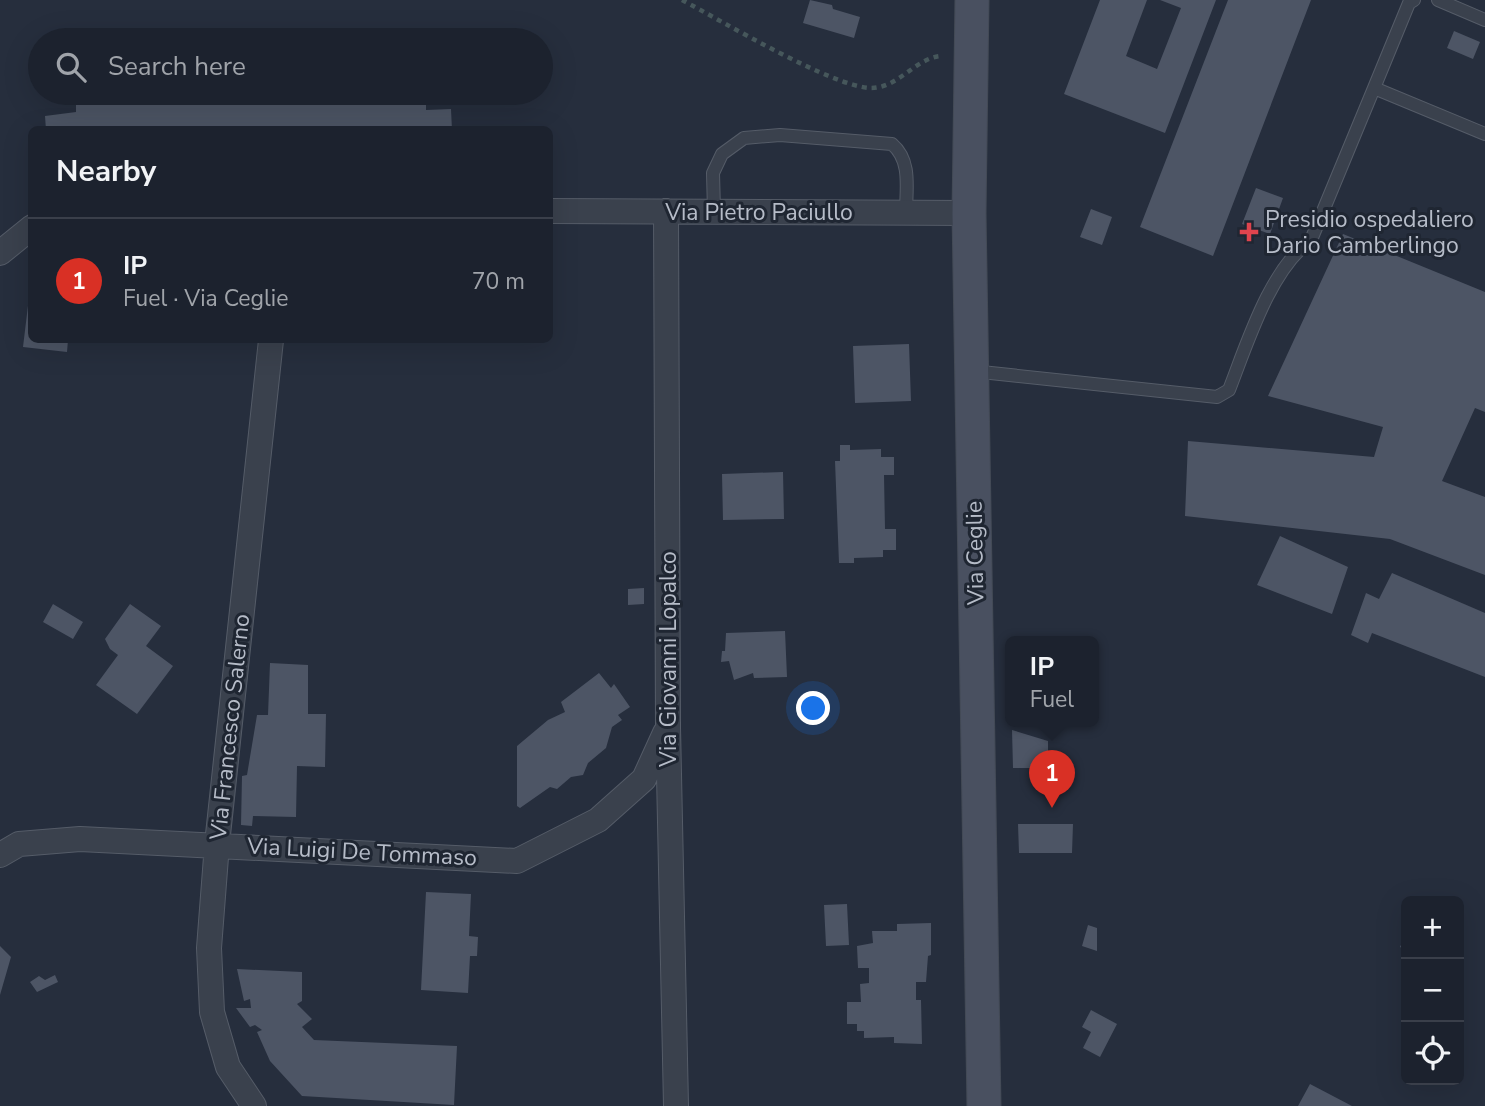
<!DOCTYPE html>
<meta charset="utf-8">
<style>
:root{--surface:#1c222e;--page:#292f3a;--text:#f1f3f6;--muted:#a0a4aa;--line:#3a3f4a;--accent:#d93025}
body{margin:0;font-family:"Nunito Sans",sans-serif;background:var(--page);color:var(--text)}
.controls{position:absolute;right:21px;bottom:21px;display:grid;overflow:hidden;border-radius:10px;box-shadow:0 7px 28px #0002}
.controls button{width:63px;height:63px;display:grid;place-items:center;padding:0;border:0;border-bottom:2px solid var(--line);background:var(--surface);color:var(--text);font:35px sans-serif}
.you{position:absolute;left:814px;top:709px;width:24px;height:24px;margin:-18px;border:5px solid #fff;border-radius:50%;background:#1a73e8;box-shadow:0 0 0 10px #1a73e833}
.badge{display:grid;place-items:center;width:46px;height:46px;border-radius:50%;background:var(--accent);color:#fff;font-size:23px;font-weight:700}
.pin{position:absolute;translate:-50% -58px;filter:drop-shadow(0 2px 4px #0008)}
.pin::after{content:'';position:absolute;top:37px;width:24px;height:21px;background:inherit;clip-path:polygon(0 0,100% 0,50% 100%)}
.popup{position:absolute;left:1005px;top:636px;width:94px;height:91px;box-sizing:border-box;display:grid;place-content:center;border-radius:10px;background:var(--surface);filter:drop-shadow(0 2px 5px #0005);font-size:23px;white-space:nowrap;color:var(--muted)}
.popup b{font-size:26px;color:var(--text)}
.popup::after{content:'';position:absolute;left:50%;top:100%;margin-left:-14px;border:14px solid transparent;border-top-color:var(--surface)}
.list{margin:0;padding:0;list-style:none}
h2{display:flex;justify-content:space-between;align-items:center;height:91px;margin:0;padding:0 28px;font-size:30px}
h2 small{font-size:23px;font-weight:400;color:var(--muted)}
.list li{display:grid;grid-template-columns:46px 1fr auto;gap:21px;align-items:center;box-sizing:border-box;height:126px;padding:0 28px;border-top:2px solid var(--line)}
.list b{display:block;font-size:26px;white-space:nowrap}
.list p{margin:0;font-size:23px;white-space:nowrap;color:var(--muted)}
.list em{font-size:23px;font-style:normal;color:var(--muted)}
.icon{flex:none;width:38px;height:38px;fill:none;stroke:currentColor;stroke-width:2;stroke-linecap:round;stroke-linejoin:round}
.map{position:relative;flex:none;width:1485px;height:1106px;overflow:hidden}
.search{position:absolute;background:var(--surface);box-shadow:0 7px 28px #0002;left:28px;top:28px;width:525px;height:77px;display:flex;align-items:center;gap:18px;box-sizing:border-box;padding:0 24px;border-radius:38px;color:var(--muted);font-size:26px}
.panel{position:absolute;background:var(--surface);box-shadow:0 7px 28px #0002;left:28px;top:126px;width:525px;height:217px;border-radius:10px}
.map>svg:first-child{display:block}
.building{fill:#4d5565}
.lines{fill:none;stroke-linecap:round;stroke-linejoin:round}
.service-casing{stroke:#555c68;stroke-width:14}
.minor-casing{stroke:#555c68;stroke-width:26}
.secondary-casing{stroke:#434a56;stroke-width:35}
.path{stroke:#46575b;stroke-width:4.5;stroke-dasharray:5 5;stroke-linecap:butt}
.service{stroke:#3a414d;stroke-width:12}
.minor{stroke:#3a414d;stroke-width:24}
.secondary{stroke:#495060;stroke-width:33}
.health-dot{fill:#e0444e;stroke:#1f2632;stroke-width:2.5}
.labels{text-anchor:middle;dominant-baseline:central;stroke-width:6;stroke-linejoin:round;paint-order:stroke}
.street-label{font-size:23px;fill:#b6bcc8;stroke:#1f2632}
.poi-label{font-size:23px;fill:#b6bcc8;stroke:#1f2632;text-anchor:start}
</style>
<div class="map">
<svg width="1485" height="1106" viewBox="0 0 1485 1106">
<rect width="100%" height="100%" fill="#262e3d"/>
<path class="building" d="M810,0L832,5L833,9L860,17L854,38L803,23Z
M1100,0H1147L1126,56L1157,69L1181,8L1160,0H1216L1165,133L1064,94Z
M1228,0H1311L1213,256L1140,227Z
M1454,31L1480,42L1473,59L1447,48Z
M76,93H103V101H124V97L149,93H257L266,98L426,93V110L451,109L452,130H46L45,116L76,112Z
M1256,188L1283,198L1270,234L1242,224Z
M1091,209L1112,217L1102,245L1080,237Z
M1343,234L1485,292V412L1475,408L1442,481L1485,497V575L1390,539L1185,516L1188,441L1374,457L1383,427L1268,396Z
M30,289L32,340H68L67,352L23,347Z
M909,344L911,401L855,403L853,346Z
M840,445H850V450L881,449V457H894V475H884L885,529H896V550H883V557L854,558V563H839L835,461H840Z
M783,472L784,519L723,520L722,474Z
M1280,536L1348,567L1332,614L1257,585Z
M1392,573L1485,613V677L1372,633L1368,643L1351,635L1366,593L1379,599Z
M644,588V604L628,605V589Z
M53,604L83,622L73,639L43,622Z
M130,604L161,626L146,646L173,666L137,714L96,685L118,655L110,649L105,639Z
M785,631L787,677L754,678L753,673L734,680L729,661L721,662L722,651H725L726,633Z
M270,663L308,665V714H326L325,767L297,766L296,817L253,816L252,826L241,825L242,776L247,775L257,715H268Z
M599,673L611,688L614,684L630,707L618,715L622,720L612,727L606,748L588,763L583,775L571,777L557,789L550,787L520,808L517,806V746L548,720L565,712L561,702Z
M1012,730L1048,741V768H1013Z
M1018,824H1073L1072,853H1019Z
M426,892L471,894L469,936L478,937L477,956H470L468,993L421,990Z
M847,904L849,945L826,946L824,905Z
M931,923V955L928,956L926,982H916V1000H921L922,1044L894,1043V1037L864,1038V1031H857V1024H847V1002H861L860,984L869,983V968H858L857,946L873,943L872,931H897V924Z
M1088,925L1097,928V951L1082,946Z
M1406,934V950L1400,947Z
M0,946L11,957L0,995Z
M237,969L302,972V1001L297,1004L312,1019L302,1027L314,1040L457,1046L454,1105L302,1096L270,1061L257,1032L262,1030L255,1025L250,1027L236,1008H251L250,999L244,1001Z
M55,975L58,982L37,992L30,982L39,976L45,980Z
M1091,1010L1117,1024L1100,1057L1083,1048L1091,1032L1082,1027Z
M1310,1084L1352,1106H1298Z"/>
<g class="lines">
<g class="service-casing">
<path id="service" d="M1414,0L1409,3L1374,88L1485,134
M1438,0L1485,20
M714,211L713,173L722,154L744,138L780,135L892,144C912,161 906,189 906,213
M972,371L1217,397L1229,390C1247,344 1270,269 1311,240L1374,88"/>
</g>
<g class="minor-casing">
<path id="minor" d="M550,211L969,213
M666,211L668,727L676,1106
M0,253L32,227
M0,855L19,844L80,839L517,861L598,820L644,779L665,733
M254,1106L228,1067L212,1012L209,948L217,844L271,340"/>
</g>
<g class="secondary-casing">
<path id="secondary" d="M972,0L969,213L984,1106"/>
</g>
<path class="path" d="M682,0C722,21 832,87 871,88C899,88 916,57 942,56"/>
<use href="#service" class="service"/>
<use href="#minor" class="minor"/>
<use href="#secondary" class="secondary"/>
</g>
<path class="health-dot" d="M1245.5 221.5h7v7h7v7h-7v7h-7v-7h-7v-7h7z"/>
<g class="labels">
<g class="street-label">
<text x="759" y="212">Via Pietro Paciullo</text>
<text transform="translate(975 553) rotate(-91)">Via Ceglie</text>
<text transform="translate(668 659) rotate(-90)">Via Giovanni Lopalco</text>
<text transform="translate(230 727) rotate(-84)">Via Francesco Salerno</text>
<text transform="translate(362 852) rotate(3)">Via Luigi De Tommaso</text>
</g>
<g class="poi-label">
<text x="1265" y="219">Presidio ospedaliero<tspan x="1265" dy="26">Dario Camberlingo</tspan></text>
</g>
</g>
</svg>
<div class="controls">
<button>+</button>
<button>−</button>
<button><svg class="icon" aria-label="locate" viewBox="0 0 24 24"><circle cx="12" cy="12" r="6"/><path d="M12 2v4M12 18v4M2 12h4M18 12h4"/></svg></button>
</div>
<div class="you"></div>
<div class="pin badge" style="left:1052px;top:808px">1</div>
<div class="popup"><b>IP</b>Fuel</div>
<div class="search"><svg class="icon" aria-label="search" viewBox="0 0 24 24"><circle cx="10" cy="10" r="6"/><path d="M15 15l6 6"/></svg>Search here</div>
<section class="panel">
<h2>Nearby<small></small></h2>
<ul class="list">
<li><span class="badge">1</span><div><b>IP</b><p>Fuel · Via Ceglie</p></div><em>70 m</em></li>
</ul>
</section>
</div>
